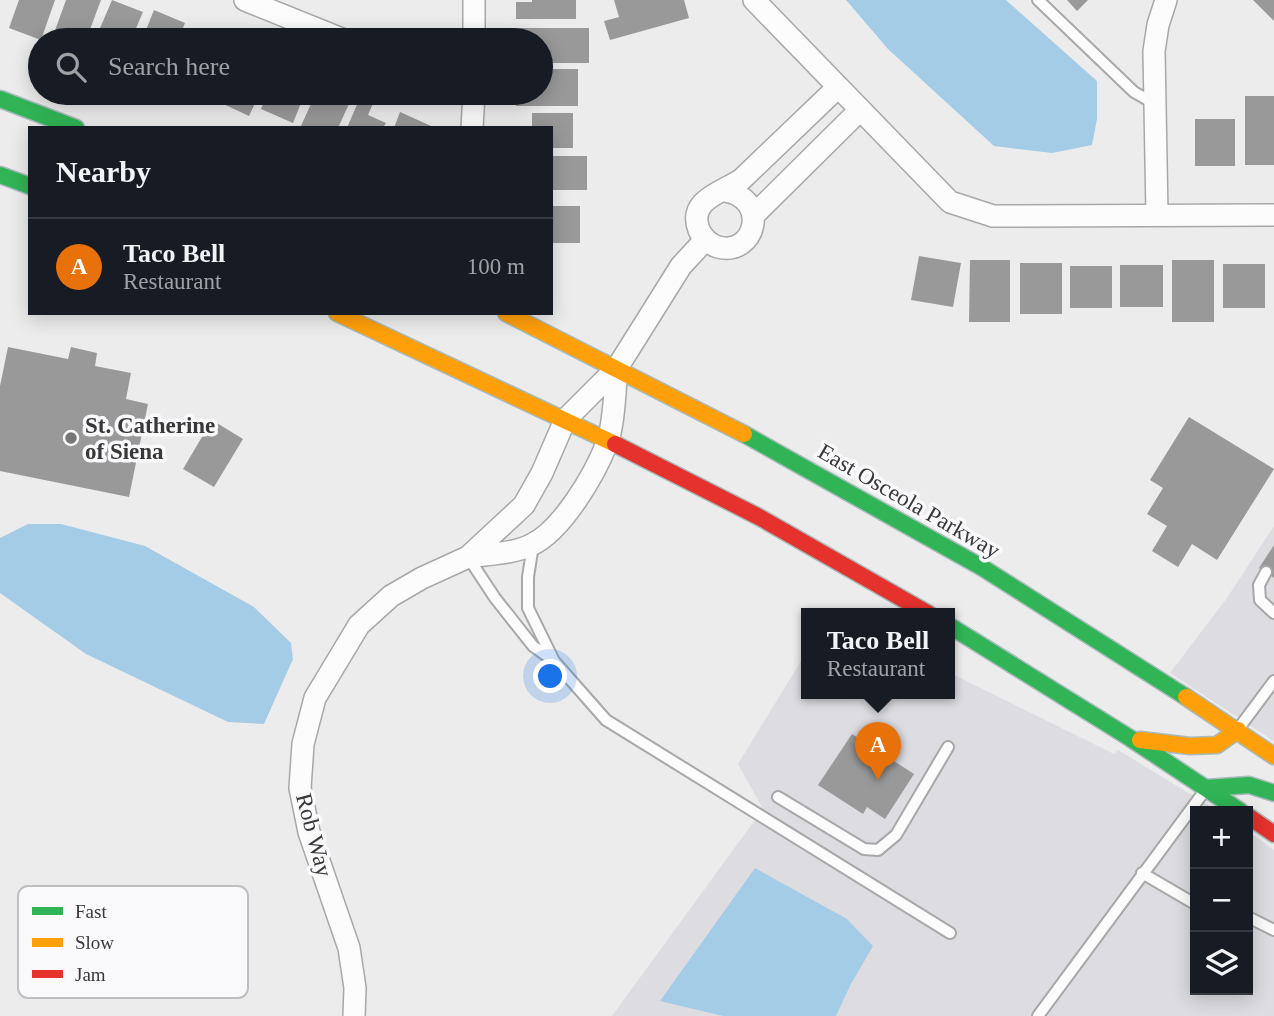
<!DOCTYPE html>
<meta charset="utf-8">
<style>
:root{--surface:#171b24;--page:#242831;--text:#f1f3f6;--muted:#9ea1a6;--line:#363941;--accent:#777778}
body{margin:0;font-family:"Times New Roman",serif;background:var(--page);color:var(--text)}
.controls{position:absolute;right:21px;bottom:21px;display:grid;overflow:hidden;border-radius:0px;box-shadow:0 4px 18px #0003}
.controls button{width:63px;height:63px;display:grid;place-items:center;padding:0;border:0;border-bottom:2px solid var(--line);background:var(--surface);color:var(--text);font:35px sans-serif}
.you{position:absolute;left:551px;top:677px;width:24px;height:24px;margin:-18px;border:5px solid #fff;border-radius:50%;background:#1a73e8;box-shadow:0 0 0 10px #1a73e833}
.badge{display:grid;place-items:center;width:46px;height:46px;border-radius:50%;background:var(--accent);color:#fff;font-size:23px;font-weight:700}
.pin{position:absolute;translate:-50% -58px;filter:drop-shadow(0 2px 4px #0008)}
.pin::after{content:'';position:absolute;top:37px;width:24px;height:21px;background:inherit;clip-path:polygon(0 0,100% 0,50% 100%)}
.popup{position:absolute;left:801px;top:608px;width:154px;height:91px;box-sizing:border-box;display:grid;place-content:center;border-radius:0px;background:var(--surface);filter:drop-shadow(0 2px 5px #0005);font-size:23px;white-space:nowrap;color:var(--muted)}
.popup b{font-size:26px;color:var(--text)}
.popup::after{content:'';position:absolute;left:50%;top:100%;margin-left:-14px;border:14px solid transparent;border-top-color:var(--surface)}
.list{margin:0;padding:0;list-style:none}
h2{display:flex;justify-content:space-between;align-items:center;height:91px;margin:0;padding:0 28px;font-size:30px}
h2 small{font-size:23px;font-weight:400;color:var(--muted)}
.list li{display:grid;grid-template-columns:46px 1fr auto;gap:21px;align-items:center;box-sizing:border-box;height:98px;padding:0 28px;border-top:2px solid var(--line)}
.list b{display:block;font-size:26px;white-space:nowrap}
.list p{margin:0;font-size:23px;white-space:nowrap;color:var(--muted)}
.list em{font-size:23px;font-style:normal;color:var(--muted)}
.icon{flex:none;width:38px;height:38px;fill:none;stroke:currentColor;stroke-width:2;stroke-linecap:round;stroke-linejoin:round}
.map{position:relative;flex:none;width:1274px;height:1016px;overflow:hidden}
.search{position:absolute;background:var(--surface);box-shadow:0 4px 18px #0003;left:28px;top:28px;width:525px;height:77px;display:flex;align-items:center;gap:18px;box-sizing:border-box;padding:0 24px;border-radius:38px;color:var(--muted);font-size:26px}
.panel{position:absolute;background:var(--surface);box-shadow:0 4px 18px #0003;left:28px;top:126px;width:525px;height:189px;border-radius:0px}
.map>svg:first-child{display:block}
.built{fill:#dcdce1}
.water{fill:#a5cce6}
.building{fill:#99999a}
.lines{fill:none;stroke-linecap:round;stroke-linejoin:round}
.lane-casing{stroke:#a8a8a8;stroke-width:14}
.street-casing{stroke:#a8a8a8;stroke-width:24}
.fast-casing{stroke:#a7babc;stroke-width:19}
.slow-casing{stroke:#a7babc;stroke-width:19}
.jam-casing{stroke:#a7babc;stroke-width:19}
.lane{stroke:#fcfcfc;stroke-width:10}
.street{stroke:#fcfcfc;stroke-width:21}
.fast{stroke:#30b455;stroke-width:16}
.slow{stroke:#ff9f0a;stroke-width:16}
.jam{stroke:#e5322d;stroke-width:16}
.poi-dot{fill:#777778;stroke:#f9f9fb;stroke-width:2.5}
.labels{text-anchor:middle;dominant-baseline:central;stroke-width:7;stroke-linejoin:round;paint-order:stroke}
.poi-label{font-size:23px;font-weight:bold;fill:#383839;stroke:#f9f9fb;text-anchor:start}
.street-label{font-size:23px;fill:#383839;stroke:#f9f9fb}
.key{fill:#f9f9fb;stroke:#bfbfc1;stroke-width:2}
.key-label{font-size:19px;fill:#383839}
</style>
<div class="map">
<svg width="1274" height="1016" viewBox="0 0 1274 1016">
<rect width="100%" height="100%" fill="#ececec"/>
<path class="built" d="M1274,526V741L1170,673L1227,598Z
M806,653V694H950V673L1114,754L1118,750L1218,811H1195V990H1248V831L1274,850V1016H836L851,984L660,1000L723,1016H612L763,809L738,764Z"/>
<path class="water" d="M846,0H1006L1097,81V119L1092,145L1052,153L994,146L888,49Z
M28,524H61L145,546L254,607L291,643L293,659L264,724L228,722L86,654L0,593V538Z
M755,868L847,919L873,946L851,984L836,1016H723L660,1001Z"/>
<path class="building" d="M19,0H55L41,40L9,28Z
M66,0H101L86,40H64L53,36Z
M112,0L143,12L131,40H95Z
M532,0H576V19H516V2H532Z
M614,0H684L689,18L610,40L604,21L619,17Z
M1067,0H1088L1077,11Z
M1253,0H1274V21Z
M154,10L185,23L178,40H142Z
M515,28H589V63H541V40H515Z
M200,31L215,37L214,40H197Z
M541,69H578V106H516V93H541Z
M223,93H260L249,116L219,102Z
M268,93H305L293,123L261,109Z
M316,93H354L338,128H300Z
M361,95L374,101L368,115L386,123L383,128H347Z
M1245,96H1274V165H1245Z
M400,112L431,126L430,128H394Z
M532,113H573V148H551V128H532Z
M1195,119H1235V166H1195Z
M551,156H587V190H551Z
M551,206H580V243H551Z
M919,256L961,263L953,307L911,300Z
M970,260H1010V322H969Z
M1172,260H1214V322H1172Z
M1020,263H1062V314H1020Z
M1223,264H1265V308H1223Z
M1120,265H1163V307H1120Z
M1070,266H1112V308H1070Z
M8,347L68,359L71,347L97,353L95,366L131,373L126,399L148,404L129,497L0,471V386Z
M1189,417L1274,469L1217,560L1192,544L1178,567L1152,551L1167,526L1147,514L1163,488L1150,480Z
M212,420L243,439L214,487L183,469Z
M1274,545V578L1259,568Z
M852,734L914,774L885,819L867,807L863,814L818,785Z"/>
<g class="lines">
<g class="lane-casing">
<path id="lane" d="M1038,0L1134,92L1155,104
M533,545L528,577V608L553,659
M468,557L495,598L533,646L554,661L606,720L950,933
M1266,572L1259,585L1260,600L1274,613
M1239,728L1274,681
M778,797L864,849L878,850L896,835L948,747
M1142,873L1195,904
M1248,917L1274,930
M1038,1016L1203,793"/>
</g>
<g class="street-casing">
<path id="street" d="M245,0L344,40
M474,0V40
M754,0L950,202L993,216L1274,215
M472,128L474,93
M725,191C771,199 755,257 718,247C710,245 702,237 699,230C687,199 724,192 742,179L838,87
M754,215L860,110
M1157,215L1154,51L1158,25L1166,0
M468,557C489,554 512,554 531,545C562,531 595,474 607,443C614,426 615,388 617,368
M354,1016L355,988L349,948L309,832L300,788L303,744L315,698L359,625L391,596L422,578L468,557L524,505L542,473L565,420L617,368L681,266L705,240"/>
</g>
<g class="fast-casing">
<path id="fast" d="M0,99L76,128
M0,175L30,186
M744,434L983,568L1186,697
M950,626L1130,738L1240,811
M1206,788L1249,785L1274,793"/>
</g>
<g class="slow-casing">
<path id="slow" d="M337,313L615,444
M506,313L744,434
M1186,697L1274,756
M1140,740L1190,746L1217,745L1238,730"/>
</g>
<g class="jam-casing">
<path id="jam" d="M615,444L759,517L929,614
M1248,816L1274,834"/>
</g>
<use href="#lane" class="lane"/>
<use href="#street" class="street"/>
<use href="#fast" class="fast"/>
<use href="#slow" class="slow"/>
<use href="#jam" class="jam"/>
</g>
<circle class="poi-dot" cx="71" cy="438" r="7"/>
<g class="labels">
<g class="poi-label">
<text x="85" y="425">St. Catherine<tspan x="85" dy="26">of Siena</tspan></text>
</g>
<g class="street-label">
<text transform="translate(909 501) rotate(30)">East Osceola Parkway</text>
<text transform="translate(314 835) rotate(75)">Rob Way</text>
</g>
</g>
<rect x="18" y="886" width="230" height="112" rx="10" class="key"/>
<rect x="32" y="907" width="31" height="8" fill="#30b455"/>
<rect x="32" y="938" width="31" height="9" fill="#ff9f0a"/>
<rect x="32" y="970" width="31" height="8" fill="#e5322d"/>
<g class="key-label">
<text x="75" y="918">Fast</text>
<text x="75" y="949">Slow</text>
<text x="75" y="981">Jam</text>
</g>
</svg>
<div class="controls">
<button>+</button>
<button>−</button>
<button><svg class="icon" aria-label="layers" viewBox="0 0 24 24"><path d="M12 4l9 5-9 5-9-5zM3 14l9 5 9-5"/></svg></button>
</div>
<div class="you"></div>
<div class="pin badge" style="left:878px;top:780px;background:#e8710a">A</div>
<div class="popup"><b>Taco Bell</b>Restaurant</div>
<div class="search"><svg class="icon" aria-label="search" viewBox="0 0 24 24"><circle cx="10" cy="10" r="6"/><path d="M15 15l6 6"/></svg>Search here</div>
<section class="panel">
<h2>Nearby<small></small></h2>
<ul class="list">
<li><span class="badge" style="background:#e8710a">A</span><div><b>Taco Bell</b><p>Restaurant</p></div><em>100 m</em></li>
</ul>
</section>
</div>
